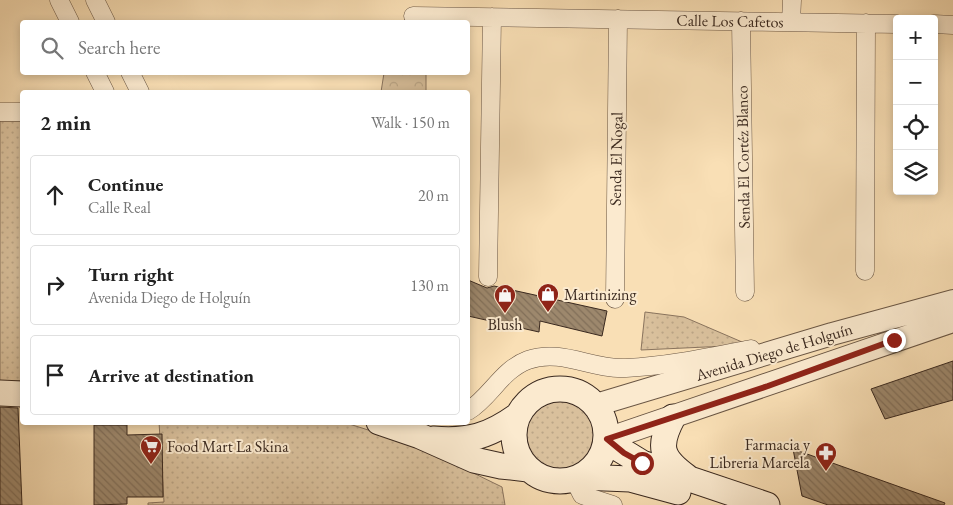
<!DOCTYPE html>
<meta charset="utf-8">
<style>
:root{--surface:#fff;--page:#f2f2f2;--text:#222;--muted:#767676;--line:#e0e0e0}
body{margin:0;font-family:"EB Garamond",serif;background:var(--page);color:var(--text)}
.controls{position:absolute;right:15px;top:15px;display:grid;overflow:hidden;border-radius:5px;box-shadow:0 2px 8px #0003}
.controls button{width:45px;height:45px;display:grid;place-items:center;padding:0;border:0;border-bottom:1px solid var(--line);background:var(--surface);color:var(--text);font:25px sans-serif}
.stop{position:absolute;width:15px;height:15px;margin:-11px;border:4px solid #8f2418;border-radius:50%;background:#fff}
.stop.end{background:#8f2418;border-color:#fff;box-shadow:0 1px 5px #0008}
.list{margin:0;padding:0;list-style:none}
h2{display:flex;justify-content:space-between;align-items:center;height:65px;margin:0;padding:0 20px;font-size:21px}
h2 small{font-size:16px;font-weight:400;color:var(--muted)}
.list li{display:grid;grid-template-columns:32px 1fr auto;gap:15px;align-items:center;box-sizing:border-box;height:80px;margin:0 10px 10px;padding:0 10px;border:1px solid var(--line);border-radius:5px}
.list b{display:block;font-size:19px;white-space:nowrap}
.list p{margin:0;font-size:16px;white-space:nowrap;color:var(--muted)}
.list em{font-size:16px;font-style:normal;color:var(--muted)}
.icon{flex:none;width:28px;height:28px;fill:none;stroke:currentColor;stroke-width:2;stroke-linecap:round;stroke-linejoin:round}
.map{position:relative;flex:none;width:953px;height:505px;overflow:hidden}
.search{position:absolute;background:var(--surface);box-shadow:0 2px 8px #0003;left:20px;top:20px;width:450px;height:55px;display:flex;align-items:center;gap:12px;box-sizing:border-box;padding:0 18px;border-radius:5px;color:var(--muted);font-size:19px}
.panel{position:absolute;background:var(--surface);box-shadow:0 2px 8px #0003;left:20px;top:90px;width:450px;height:335px;border-radius:5px}
.map>svg:first-child{display:block}
.grass{fill:url(#grass-dots);stroke:#8a745e}
.park{fill:url(#park-crowns);stroke:#8a745e}
.building{fill:url(#building-back-hatch);stroke:#3a291f}
.lines{fill:none;stroke-linecap:round;stroke-linejoin:round}
.minor-casing{stroke:#6a5644;stroke-width:19}
.tertiary-casing{stroke:#6a5644;stroke-width:24}
.secondary-casing{stroke:#3a291f;stroke-width:27}
.minor{stroke:#fbeacf;stroke-width:18}
.tertiary{stroke:#fbeacf;stroke-width:22}
.secondary{stroke:#fbeacf;stroke-width:25}
.route{stroke:#8f2418;stroke-width:6}
.labels{text-anchor:middle;dominant-baseline:central;stroke-width:4;stroke-linejoin:round;paint-order:stroke}
.street-label{font-size:16px;fill:#3a291f;stroke:#fbeacf}
.poi-label{font-size:16px;fill:#3a291f;stroke:#fbeacf;text-anchor:start}
</style>
<div class="map">
<svg width="953" height="505" viewBox="0 0 953 505">
<defs>
<pattern id="grass-dots" width="8" height="8" patternUnits="userSpaceOnUse" patternTransform="scale(1.25)"><rect width="8" height="8" fill="#d9c09c"/><path d="M2 2h.1M6 6h.1" fill="none" stroke="#bba586" stroke-width="1.8" stroke-linecap="round"/></pattern>
<pattern id="park-crowns" width="20" height="18" patternUnits="userSpaceOnUse" patternTransform="scale(1.25)"><rect width="20" height="18" fill="#d9c09c"/><path d="M2 6a3 3 0 1 1 6 0M12 15a3 3 0 1 1 6 0" fill="none" stroke="#bba586"/></pattern>
<pattern id="building-back-hatch" width="6" height="6" patternUnits="userSpaceOnUse" patternTransform="scale(1.25)"><rect width="6" height="6" fill="#9d886d"/><path d="M-1 5l2 2M0 0l6 6M5-1l2 2" fill="none" stroke="#816f59"/></pattern>
</defs>
<rect width="100%" height="100%" fill="#f9dfb5"/>
<filter id="stains"><feTurbulence type="fractalNoise" baseFrequency=".004" numOctaves="4"/><feColorMatrix values="0 0 0 0 .2 0 0 0 0 .09 0 0 0 0 .02 0 0 0 .5 -.17"/></filter>
<radialGradient id="worn" r=".72"><stop offset=".6" stop-color="#630" stop-opacity="0"/><stop offset="1" stop-color="#630" stop-opacity=".3"/></radialGradient>
<path class="grass" d="M0,121H22V381H0Z
M645,312L684,317L749,345L641,350Z
M524 435a35 35 0 1 1 70 0a35 35 0 1 1-70 0Z
M159,422L346,423L416,445L502,487L505,505H148V503L164,502Z"/>
<path class="park" d="M384,73H426V92H381Z"/>
<path class="building" d="M468,280L487,288L494,286L607,311L602,336L540,321L539,332L468,316Z
M953,361V400L885,419L871,389Z
M0,407L18,408L22,505H0Z
M94,425H127V435L162,434L163,497H127V504L94,505Z
M793,449L945,503L944,505H828L802,496Z"/>
<g class="lines">
<g class="minor-casing">
<path id="minor" d="M59,0L70,22
M95,0L106,22
M413,16L897,24
M741,21L745,292
M791,22L792,0
M934,24L953,25
M95,72L105,92
M130,72L140,92
M0,112H22
M865,271L866,23
M488,277L492,17
M615,299L618,19
M468,411C491,397 501,370 528,360C562,348 592,370 626,368C667,366 710,357 751,349
M574,479L582,495L613,505"/>
</g>
<g class="tertiary-casing">
<path id="tertiary" d="M596,405L832,334L953,301
M607,439L953,321"/>
</g>
<g class="secondary-casing">
<path id="secondary" d="M514 435a46 46 0 1 1 92 0a46 46 0 1 1-92 0Z
M0,393L22,394
M673,417C657,447 661,458 687,477
M379,422L420,436L474,460L501,466L528,469
M433,439C469,442 489,436 517,416
M606,441L642,463L767,505
M580,477L630,479L678,492"/>
</g>
<use href="#minor" class="minor"/>
<use href="#tertiary" class="tertiary"/>
<use href="#secondary" class="secondary"/>
</g>
<g class="lines">
<path class="route" d="M642,463L624,453L607,439L768,386L894,340"/>
</g>
<defs>
<g id="shop-pin" transform="scale(1.125)"><path d="M0 17L-7.5 6A9.5 9.5 0 1 1 7.5 6Z" fill="#8f2418" stroke="#fbeacf"/><path d="M-5-2.5h2.3a2.7 3.5 0 0 1 5.4 0H5L5.5 6h-11ZM-1.5-2.5h3a1.5 2.3 0 0 0-3 0Z" fill="#fff"/></g>
<g id="supermarket-pin" transform="scale(1.125)"><path d="M0 17L-7.5 6A9.5 9.5 0 1 1 7.5 6Z" fill="#8f2418" stroke="#fbeacf"/><path d="M-6-5.5h2.5l.6 2H6L4.5 2H-2.5L-4.4-4H-6ZM-1.5 3.2a1.3 1.3 0 1 0 .1 0ZM3 3.2a1.3 1.3 0 1 0 .1 0Z" fill="#fff"/></g>
<g id="pharmacy-pin" transform="scale(1.125)"><path d="M0 17L-7.5 6A9.5 9.5 0 1 1 7.5 6Z" fill="#8f2418" stroke="#fbeacf"/><path d="M-2-6h4v4h4v4h-4v4h-4v-4h-4v-4h4Z" fill="#fff"/></g>
</defs>
<g fill-rule="evenodd">
<use href="#shop-pin" x="548" y="294"/>
<use href="#shop-pin" x="505" y="295"/>
<use href="#supermarket-pin" x="151" y="446"/>
<use href="#pharmacy-pin" x="826" y="453"/>
</g>
<g class="labels">
<g class="street-label">
<text transform="translate(730 21) rotate(1)">Calle Los Cafetos</text>
<text transform="translate(743 157) rotate(-91)">Senda El Cortéz Blanco</text>
<text transform="translate(616 159) rotate(-89)">Senda El Nogal</text>
<text transform="translate(774 352) rotate(-17)">Avenida Diego de Holguín</text>
</g>
<g class="poi-label">
<text x="564" y="294">Martinizing</text>
<text x="505" y="324" text-anchor="middle">Blush</text>
<text x="810" y="444" text-anchor="end">Farmacia y<tspan x="810" dy="18">Libreria Marcela</tspan></text>
<text x="167" y="446">Food Mart La Skina</text>
</g>
</g>
<rect width="100%" height="100%" filter="url(#stains)"/>
<rect width="100%" height="100%" fill="url(#worn)"/>
</svg>
<div class="controls">
<button>+</button>
<button>−</button>
<button><svg class="icon" aria-label="locate" viewBox="0 0 24 24"><circle cx="12" cy="12" r="6"/><path d="M12 2v4M12 18v4M2 12h4M18 12h4"/></svg></button>
<button><svg class="icon" aria-label="layers" viewBox="0 0 24 24"><path d="M12 4l9 5-9 5-9-5zM3 14l9 5 9-5"/></svg></button>
</div>
<div class="stop" style="left:642px;top:463px"></div>
<div class="stop end" style="left:894px;top:340px"></div>
<div class="search"><svg class="icon" aria-label="search" viewBox="0 0 24 24"><circle cx="10" cy="10" r="6"/><path d="M15 15l6 6"/></svg>Search here</div>
<section class="panel">
<h2>2 min<small>Walk · 150 m</small></h2>
<ul class="list">
<li><svg class="icon" aria-label="ahead" viewBox="0 0 24 24"><path d="M12 20V5M6 11l6-6 6 6"/></svg><div><b>Continue</b><p>Calle Real</p></div><em>20 m</em></li>
<li><svg class="icon" aria-label="right" viewBox="0 0 24 24"><path d="M7 20v-9h11M14 6l5 5-5 5"/></svg><div><b>Turn right</b><p>Avenida Diego de Holguín</p></div><em>130 m</em></li>
<li><svg class="icon" aria-label="arrive" viewBox="0 0 24 24"><path d="M6 21V4h12l-3 4 3 4H6"/></svg><div><b>Arrive at destination</b></div></li>
</ul>
</section>
</div>
